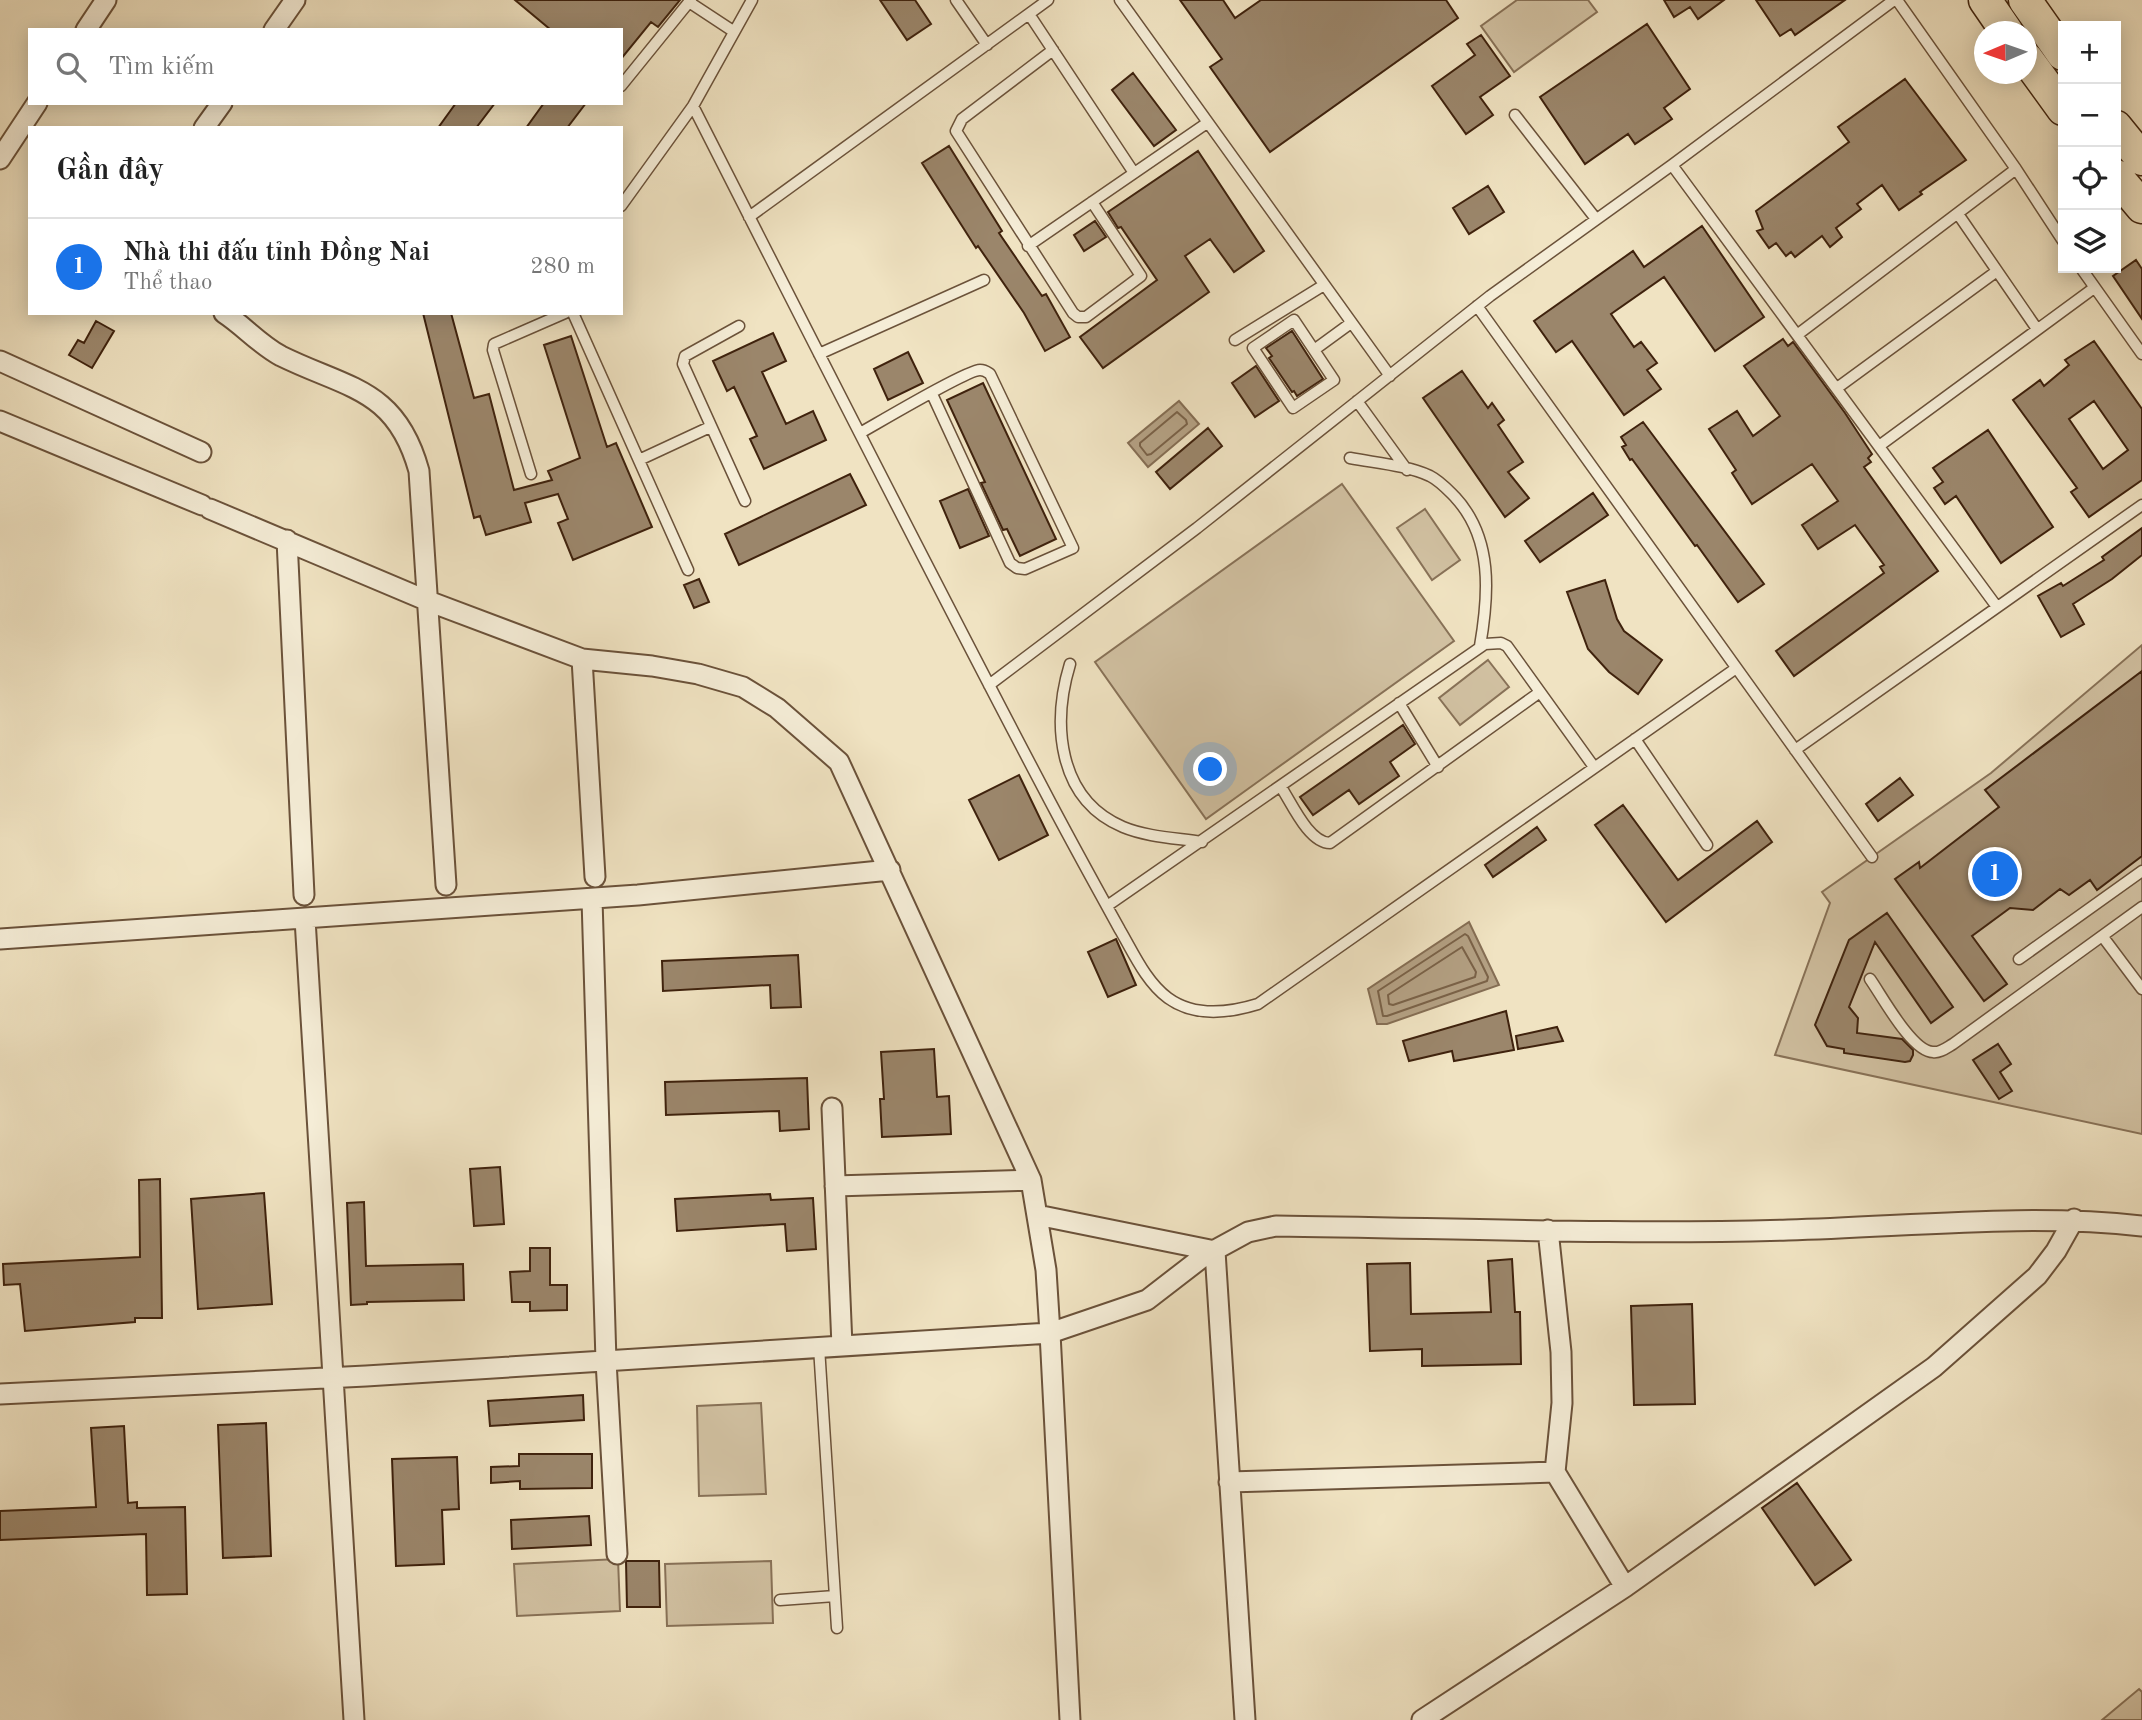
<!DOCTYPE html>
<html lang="vi">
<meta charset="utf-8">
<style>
:root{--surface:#fff;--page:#f6f6f6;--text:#222;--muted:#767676;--line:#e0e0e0;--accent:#1a73e8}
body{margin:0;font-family:"Old Standard TT",serif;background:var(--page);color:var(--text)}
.controls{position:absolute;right:21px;top:21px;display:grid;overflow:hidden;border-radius:0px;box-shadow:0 4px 18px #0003}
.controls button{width:63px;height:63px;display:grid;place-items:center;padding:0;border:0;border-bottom:2px solid var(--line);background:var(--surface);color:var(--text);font:35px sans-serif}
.compass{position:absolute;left:1974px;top:21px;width:63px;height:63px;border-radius:50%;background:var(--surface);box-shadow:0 4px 18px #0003;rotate:268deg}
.you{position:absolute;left:1211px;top:770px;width:24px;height:24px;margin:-18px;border:5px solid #fff;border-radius:50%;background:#1a73e8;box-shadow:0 0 0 10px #1a73e833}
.badge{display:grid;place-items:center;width:46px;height:46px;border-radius:50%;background:var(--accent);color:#fff;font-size:23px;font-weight:700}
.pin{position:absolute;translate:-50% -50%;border:4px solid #fff;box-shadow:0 2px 7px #0006}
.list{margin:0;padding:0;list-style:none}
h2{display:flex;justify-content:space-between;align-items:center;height:91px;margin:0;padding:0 28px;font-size:30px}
h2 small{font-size:23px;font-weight:400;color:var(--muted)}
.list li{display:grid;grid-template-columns:46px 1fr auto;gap:21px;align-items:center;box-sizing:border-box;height:98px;padding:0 28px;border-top:2px solid var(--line)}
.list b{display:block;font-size:26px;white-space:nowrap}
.list p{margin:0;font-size:23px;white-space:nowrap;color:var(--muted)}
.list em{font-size:23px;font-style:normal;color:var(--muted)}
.icon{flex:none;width:38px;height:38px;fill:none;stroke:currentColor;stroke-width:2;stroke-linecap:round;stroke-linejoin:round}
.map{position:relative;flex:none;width:2142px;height:1720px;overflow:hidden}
.search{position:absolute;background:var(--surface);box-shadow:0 4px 18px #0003;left:28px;top:28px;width:595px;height:77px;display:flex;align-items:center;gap:18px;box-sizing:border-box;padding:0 24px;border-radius:0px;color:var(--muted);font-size:26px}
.panel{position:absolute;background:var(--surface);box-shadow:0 4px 18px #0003;left:28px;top:126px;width:595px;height:189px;border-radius:0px}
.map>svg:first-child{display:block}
.green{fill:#d2c2a3;stroke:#887258;stroke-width:2}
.water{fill:#b4a184;stroke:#856e54;stroke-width:2}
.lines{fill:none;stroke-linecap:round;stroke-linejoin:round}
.shore{stroke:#7a6248;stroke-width:2}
.building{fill:#9b866b;stroke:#3f220d;stroke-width:2;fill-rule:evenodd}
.service-casing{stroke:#6b523a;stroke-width:13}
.minor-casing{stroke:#6b523a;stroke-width:23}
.primary-casing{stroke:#3f220d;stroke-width:35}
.service{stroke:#f5edd7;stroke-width:10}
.minor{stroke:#f5edd7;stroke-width:19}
.primary{stroke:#f0e3c2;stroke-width:32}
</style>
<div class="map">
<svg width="2142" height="1720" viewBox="0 0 2142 1720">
<rect width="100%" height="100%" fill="#f0e3c2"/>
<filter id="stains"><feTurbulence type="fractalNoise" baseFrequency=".00286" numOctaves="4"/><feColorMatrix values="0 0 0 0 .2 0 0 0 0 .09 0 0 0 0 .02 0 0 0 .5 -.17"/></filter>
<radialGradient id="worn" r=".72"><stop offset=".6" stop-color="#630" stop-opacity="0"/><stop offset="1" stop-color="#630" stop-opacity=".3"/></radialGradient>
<path class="green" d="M1517,0H1588L1597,12L1514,72L1481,26Z
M1342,484L1454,641L1206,819L1095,662Z
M1425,509L1460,560L1432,580L1397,528Z
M2142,645V1134L1775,1055L1830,903L1822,892L1991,773Z
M1488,660L1509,687L1460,725L1439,698Z
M761,1403L766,1494L699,1496L697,1406Z
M618,1559L620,1611L517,1616L514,1564Z
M771,1561L773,1623L667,1626L665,1564Z
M2139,1689L2142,1692V1720H2102Z"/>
<path class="water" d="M1179,401L1199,424L1148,467L1128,443Z
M1469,922L1499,985L1387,1024H1377L1368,989Z"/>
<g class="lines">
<path class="shore" d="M1177,412L1186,420L1187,424L1151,454L1147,455L1140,446V443Z
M1465,934L1468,936L1488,977L1487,981L1387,1016H1383L1378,991Z
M1462,947L1476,972L1475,977L1393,1005L1389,1004L1388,995Z"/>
</g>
<path class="building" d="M515,0H680L658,27L651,22L621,59V30H551Z
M880,0H915L931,24L907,40Z
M1180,0H1223L1235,18L1261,0H1446L1458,18L1270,152L1210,67L1222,59Z
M1664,0H1724L1698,19L1690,7L1674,17Z
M1756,0H1845L1795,35L1791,29L1780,36Z
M1647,24L1690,89L1664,108L1672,119L1635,144L1628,134L1585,164L1540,97Z
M1481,35L1510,76L1480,97L1493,115L1466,134L1432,86L1475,55L1467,44Z
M1133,73L1176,130L1154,146L1112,90Z
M1905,79L1966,160L1920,192L1922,194L1899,210L1882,185L1857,204L1861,209L1836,228L1842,237L1830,247L1822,236L1795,257L1791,252L1786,256L1776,243L1769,248L1757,231L1763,229L1756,211L1849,142L1838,127Z
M456,103H495L476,128H438Z
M544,103H586L567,128H526Z
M949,146L1002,231L999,233L1042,296L1046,294L1070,337L1045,351L1024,313L978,246L976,248L922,163Z
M1198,151L1264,251L1234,272L1210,239L1185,256L1209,292L1103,368L1080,337L1157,280L1121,227L1118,228L1108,212Z
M1488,186L1504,212L1469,234L1453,208Z
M1095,221L1106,237L1084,251L1074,235Z
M1702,226L1764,317L1715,351L1664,277L1611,314L1634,347L1641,342L1657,363L1647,370L1661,389L1624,415L1572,341L1556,352L1534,321L1633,251L1644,267Z
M2136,260L2142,269V319L2113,276Z
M423,313H451L474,398L489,394L514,490L552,480L548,471L580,458L544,345L571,336L607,447L616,443L652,527L573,560L558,523L568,519L558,494L525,503L531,522L486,535L480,516L474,518Z
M96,321L114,331L92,368L69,355L78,340L84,343Z
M1292,331L1323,379L1297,396L1294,391L1292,392L1269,358L1272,356L1266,348Z
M773,333L786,361L762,372L786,424L813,411L826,440L764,469L750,439L757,436L734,387L727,391L713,361Z
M1783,339L1788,346L1793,342L1845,413L1872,454L1868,458L1871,462L1864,467L1938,571L1794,676L1776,651L1884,573L1880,567L1884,565L1855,525L1818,549L1802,525L1838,501L1812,464L1752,504L1732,473L1736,470L1709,429L1737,411L1753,436L1780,416L1744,366Z
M2094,341L2142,409V480L2089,517L2071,492L2077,488L2013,400L2040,380L2044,386L2069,365L2065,360ZM2094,401L2128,450L2103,469L2069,419Z
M908,352L923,383L888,400L874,369Z
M1256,366L1279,401L1255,417L1232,383Z
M1462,371L1488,408L1492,403L1504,420L1498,425L1523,462L1508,472L1529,498L1505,517L1423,398Z
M983,383L1056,539L1020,556L1007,529L1003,530L981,483L985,482L947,400Z
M1643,422L1764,584L1738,602L1697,545L1695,546L1632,459L1630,460L1622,447L1626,445L1621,437Z
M1208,428L1222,446L1170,489L1156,472Z
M1988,430L2053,527L2001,563L1956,496L1945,504L1934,488L1943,482L1933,468Z
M850,474L866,505L739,565L725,534Z
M968,489L989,536L960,548L940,501Z
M1593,493L1608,515L1540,562L1525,541Z
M2142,528V555L2112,579L2073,604L2084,624L2061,637L2038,596L2061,583L2063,586L2104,560L2102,557Z
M699,579L709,602L694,608L684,585Z
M1605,580L1617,619L1624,631L1662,660L1638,694L1609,672L1588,649L1567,592Z
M2142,671V856L2097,890L2090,880L2069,895L2060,889L2033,910L2010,908L1972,936L2007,984L1984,1001L1895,879L1919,862L1920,868L1999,807L1985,790Z
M1403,725L1415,744L1390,762L1399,776L1359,804L1349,790L1313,815L1300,797Z
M1019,775L1048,835L999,860L969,800Z
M1900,778L1913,795L1878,821L1866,804Z
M1623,805L1678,880L1757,821L1772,842L1666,922L1595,825Z
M1537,827L1546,840L1493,877L1485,865Z
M1887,913L1953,1007L1931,1023L1875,942L1849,1007L1858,1018L1857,1033L1902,1039L1913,1050V1055L1910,1061L1905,1062L1844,1053V1049L1827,1046L1815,1025L1849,940Z
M1116,939L1136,985L1108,997L1088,952Z
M798,955L801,1007L771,1008L770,985L663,991L662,961Z
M1506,1011L1514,1050L1454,1061L1452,1051L1409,1061L1403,1041Z
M1557,1027L1563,1041L1518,1049L1516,1036Z
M1998,1044L2011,1064L2000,1072L2012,1091L1999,1099L1973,1060Z
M934,1049L937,1097L949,1096L951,1134L882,1137L880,1099H884L881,1052Z
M807,1078L809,1129L780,1131L779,1111L666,1115L665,1082Z
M500,1167L504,1224L474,1226L470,1169Z
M160,1179L162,1318H135V1322L25,1331L20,1284L4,1285L3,1264L140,1257L139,1180Z
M264,1193L272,1304L198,1309L191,1199Z
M770,1194L771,1200L813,1198L816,1249L787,1251L785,1224L677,1231L675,1199Z
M364,1202L366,1266L463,1264L464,1300L367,1302V1304L351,1305L347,1203Z
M530,1248H550V1285H567V1310L530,1311V1302H512L510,1272L530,1271Z
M1512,1259L1515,1312H1520L1521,1364L1422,1366V1349L1370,1351L1367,1264L1410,1263L1411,1314L1491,1312L1488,1261Z
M1692,1304L1695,1404L1634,1405L1631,1306Z
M583,1395L584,1420L490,1426L488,1401Z
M266,1423L271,1556L223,1558L218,1425Z
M124,1426L128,1503L137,1502V1508L185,1507L187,1594L147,1595L146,1534L0,1540V1511L96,1507L91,1428Z
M519,1454H592V1488L520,1489V1481L491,1483V1467L519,1466Z
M457,1457L459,1509L442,1510L444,1564L396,1566L392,1459Z
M1797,1483L1851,1560L1815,1585L1762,1508Z
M589,1516L591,1545L512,1549L511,1520Z
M626,1561H659L660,1607H627Z"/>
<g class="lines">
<g class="service-casing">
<path id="service" d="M691,0L689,2L733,31
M956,0L987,45
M1120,0L1390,376
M1897,0L2016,169L2063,241
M1029,14L1134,173
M1053,50L962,119L956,131L1073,313L1078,317H1086L1141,276L1092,202
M621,86L689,2
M693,106C809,334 924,562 1043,788C1068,836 1094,883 1120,930C1133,952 1146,982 1168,998C1194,1017 1229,1013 1258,1004L1735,669
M1515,115L1596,219
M1672,165L1997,607
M621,206L693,106L752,0
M1958,214L2037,329
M749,217L1048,0
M1028,246L1207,123
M2081,268L2142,354
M1477,306L1872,857
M573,313L688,570
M1294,320L1334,380L1293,408L1253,348Z
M739,326L685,356L683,364L745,501
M1797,335L2016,169
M1235,340L1324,285
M1314,350L1351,323
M819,354L984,280
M1837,388L1997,271
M1357,401L1407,470
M860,433C878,423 967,370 980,370C985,370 987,372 990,374L1073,548L1025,569L1017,568L1010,563L932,394
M1879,446L2094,288
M1350,458C1376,463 1406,465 1430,476C1440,481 1447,489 1455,497C1493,538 1489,594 1480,646
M639,460L710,427
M531,474L493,350L494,344L565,313
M1070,664C1052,723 1057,799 1123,827C1147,837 1176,838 1202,842
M989,685L1197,528L1490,296L1672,165L1894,0
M1399,703L1438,767
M1635,739L1707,845
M1795,750L2142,505
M1281,787C1292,804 1309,843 1330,843L1540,692
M1107,906L1485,644L1501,643L1507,646L1594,767
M2103,937L2142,989
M2019,959L2142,871
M1870,979C1882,996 1912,1052 1933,1052C1940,1053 1946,1048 1953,1044L2142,907
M819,1347L837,1628
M780,1600L835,1596"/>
</g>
<g class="minor-casing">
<path id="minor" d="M86,30L106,0
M274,30L295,0
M204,128L222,103
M0,159L37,103
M224,313C244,326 260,345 281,356C348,389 396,388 419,471L446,885
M0,361L201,452
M0,421L202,505
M287,540L304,895
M582,659L595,877
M592,899L606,1361L617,1554
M305,919L354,1720
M0,939L638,895L890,870
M832,1108L842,1346
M835,1186L1031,1180
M1037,1215L1215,1251L1245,1720
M1548,1230L1561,1352L1562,1403L1555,1472L1625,1587L1934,1367L2037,1276L2056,1251L2074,1219
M0,1394L366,1376L1050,1333L1046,1270L1031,1180L839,762L777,708L743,687L698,674L652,666L582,659L428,601L210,509
M1229,1482L1555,1472
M1070,1720L1050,1333L1147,1300L1204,1256L1248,1232L1276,1226C1446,1228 1618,1235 1788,1230C1906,1227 2025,1213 2142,1226
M1422,1720L1625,1587"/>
</g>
<g class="primary-casing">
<path id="primary" d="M1985,0L2007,32
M2025,0L2063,54
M2026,58L2063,109
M2116,127L2142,159
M2116,176L2142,207"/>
</g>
<use href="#service" class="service"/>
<use href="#minor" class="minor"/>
<use href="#primary" class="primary"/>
</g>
<rect width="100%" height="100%" filter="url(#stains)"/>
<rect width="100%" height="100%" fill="url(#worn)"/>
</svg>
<div class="controls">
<button>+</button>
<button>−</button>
<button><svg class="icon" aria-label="locate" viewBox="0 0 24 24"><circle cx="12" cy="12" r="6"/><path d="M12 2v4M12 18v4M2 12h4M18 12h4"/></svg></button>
<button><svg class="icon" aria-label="layers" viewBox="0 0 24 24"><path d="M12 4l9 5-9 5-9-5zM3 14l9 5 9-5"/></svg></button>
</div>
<svg class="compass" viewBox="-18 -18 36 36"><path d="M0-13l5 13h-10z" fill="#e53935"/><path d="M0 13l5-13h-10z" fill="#767676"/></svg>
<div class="you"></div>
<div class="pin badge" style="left:1995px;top:874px">1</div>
<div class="search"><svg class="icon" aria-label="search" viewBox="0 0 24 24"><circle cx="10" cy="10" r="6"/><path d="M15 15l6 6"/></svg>Tìm kiếm</div>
<section class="panel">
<h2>Gần đây<small></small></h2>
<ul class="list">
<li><span class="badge">1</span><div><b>Nhà thi đấu tỉnh Đồng Nai</b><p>Thể thao</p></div><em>280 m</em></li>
</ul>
</section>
</div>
